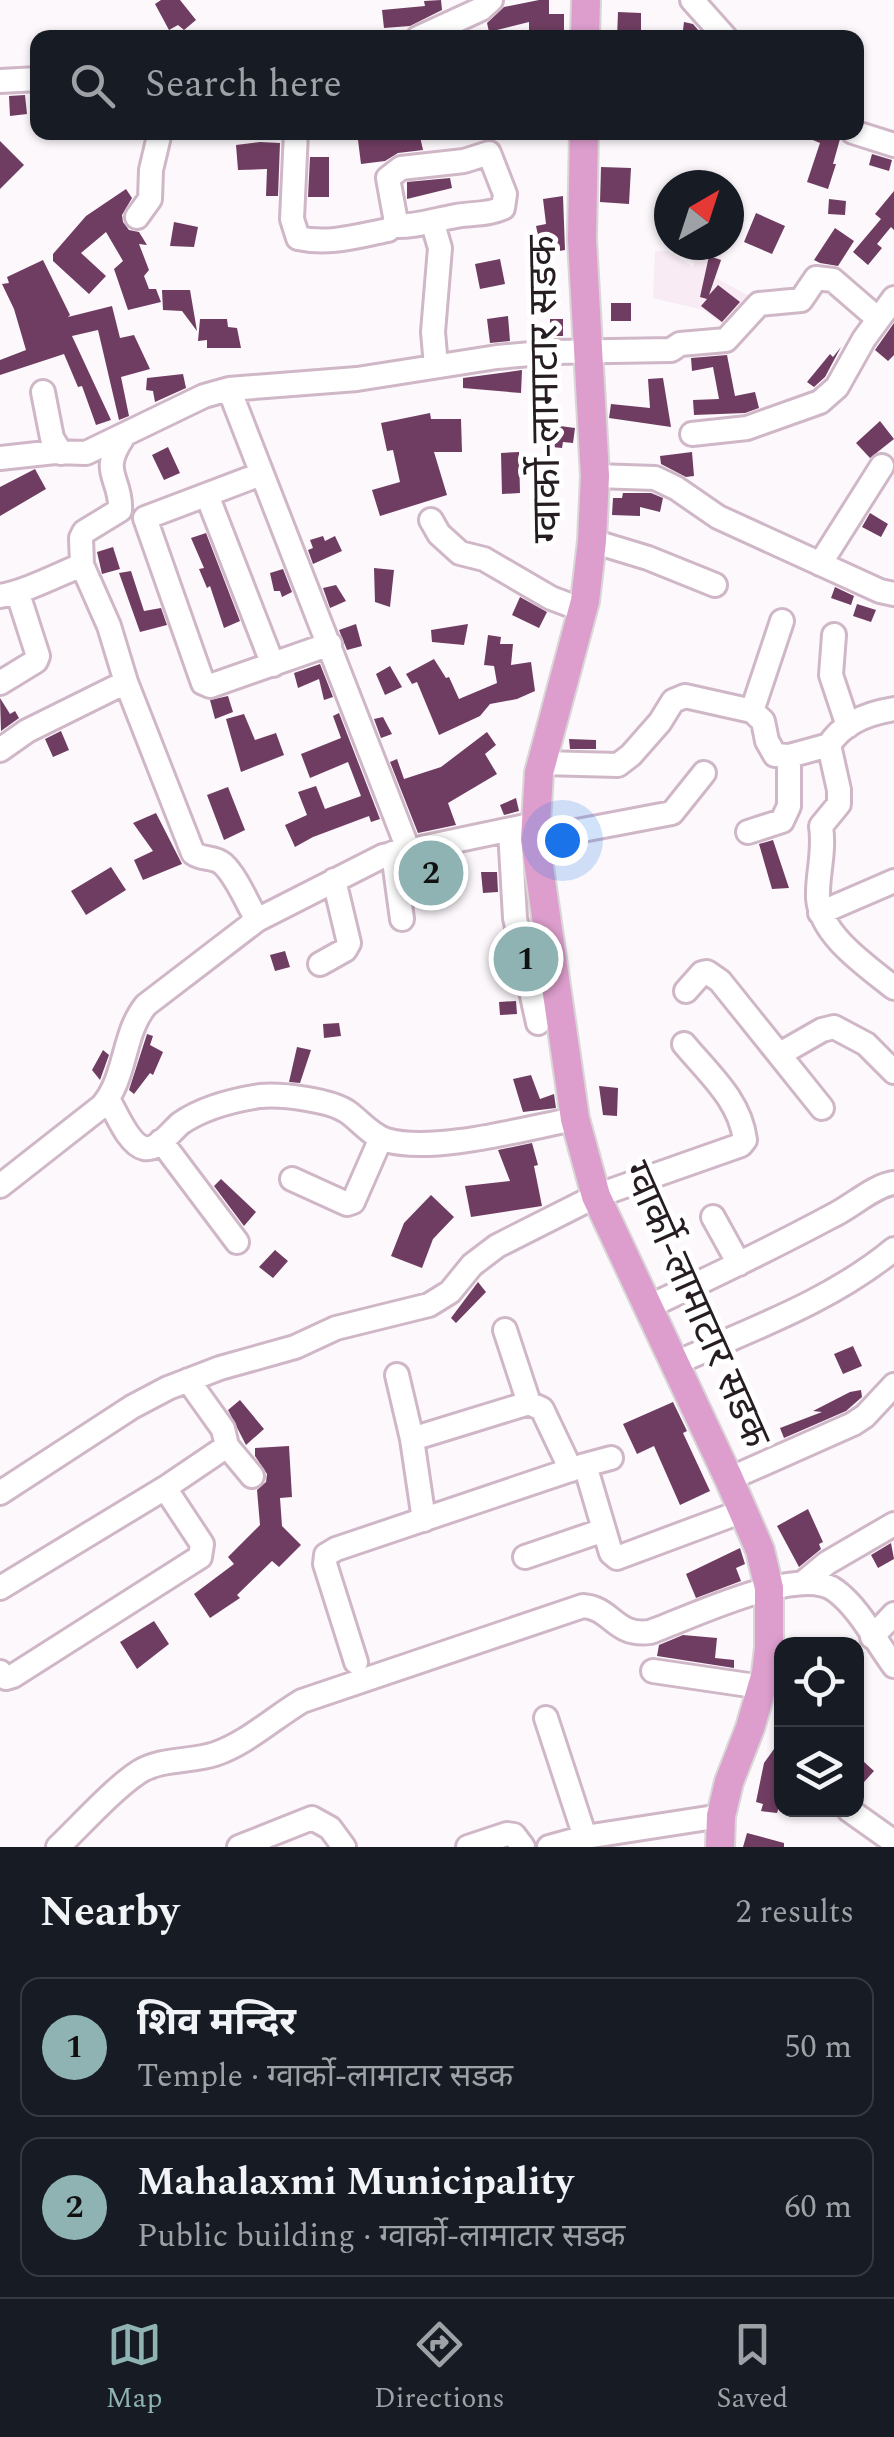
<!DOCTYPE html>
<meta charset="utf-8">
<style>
:root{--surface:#171b24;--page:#242831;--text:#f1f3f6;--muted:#9ea1a6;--line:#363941;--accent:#8fb3b2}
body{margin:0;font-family:Spectral,"Noto Sans Devanagari",serif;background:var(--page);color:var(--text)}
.controls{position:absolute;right:30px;bottom:30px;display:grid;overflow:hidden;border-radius:20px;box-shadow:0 2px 8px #0004}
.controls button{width:90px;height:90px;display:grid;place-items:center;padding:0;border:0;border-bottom:2px solid var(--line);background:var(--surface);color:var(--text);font:50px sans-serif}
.compass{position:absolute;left:654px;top:170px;width:90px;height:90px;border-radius:50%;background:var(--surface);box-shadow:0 2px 8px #0004;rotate:39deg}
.you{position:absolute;left:562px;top:840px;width:35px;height:35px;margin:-25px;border:8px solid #fff;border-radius:50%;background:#1a73e8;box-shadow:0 0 0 15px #1a73e833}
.badge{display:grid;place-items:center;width:65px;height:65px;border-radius:50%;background:var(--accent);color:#111;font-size:32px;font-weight:700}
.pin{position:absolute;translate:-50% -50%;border:5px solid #fff;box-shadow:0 2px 10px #0006}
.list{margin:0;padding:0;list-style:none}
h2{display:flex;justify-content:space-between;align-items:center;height:130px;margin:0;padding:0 40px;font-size:42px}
h2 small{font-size:32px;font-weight:400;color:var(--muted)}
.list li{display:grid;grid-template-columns:65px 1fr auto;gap:30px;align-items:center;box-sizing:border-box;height:140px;margin:0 20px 20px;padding:0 20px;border:2px solid var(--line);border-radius:20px}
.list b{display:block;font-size:38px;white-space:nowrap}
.list p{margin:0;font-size:32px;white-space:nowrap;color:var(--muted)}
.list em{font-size:32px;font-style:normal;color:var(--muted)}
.icon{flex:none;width:55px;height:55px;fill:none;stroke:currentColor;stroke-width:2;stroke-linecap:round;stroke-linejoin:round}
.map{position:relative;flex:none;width:894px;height:1847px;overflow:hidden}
.search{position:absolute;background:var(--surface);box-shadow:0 2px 8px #0004;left:30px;right:30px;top:30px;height:110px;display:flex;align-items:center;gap:25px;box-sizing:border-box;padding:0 35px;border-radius:20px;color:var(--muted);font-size:38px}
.sheet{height:450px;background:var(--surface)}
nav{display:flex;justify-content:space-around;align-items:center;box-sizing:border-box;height:140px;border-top:2px solid var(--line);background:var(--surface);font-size:28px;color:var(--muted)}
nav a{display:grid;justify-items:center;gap:5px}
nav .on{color:var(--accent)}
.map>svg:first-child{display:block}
.built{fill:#f8ebf3}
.building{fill:#6f3d61}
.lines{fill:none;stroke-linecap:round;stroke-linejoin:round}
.minor-casing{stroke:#d0b7c7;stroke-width:28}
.major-casing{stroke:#d8d6d7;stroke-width:32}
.minor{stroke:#fff;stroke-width:22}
.major{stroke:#dd9ecd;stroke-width:28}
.labels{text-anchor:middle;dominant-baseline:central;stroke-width:10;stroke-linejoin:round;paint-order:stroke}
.street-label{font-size:40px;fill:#261d23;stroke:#fff}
</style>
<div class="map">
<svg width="894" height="1847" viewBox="0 0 894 1847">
<rect width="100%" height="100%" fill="#fdf8fc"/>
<path class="built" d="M655,251H668L693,267L697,252L722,259L716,278L751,297L727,327L703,310L653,298Z"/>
<path class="building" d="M161,0H180L196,20L184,30L178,25L169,30L155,4Z
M441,0L442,10L410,26L384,28L382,10L425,6L424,1Z
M539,0H549V14H564V37H529V22L489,32L487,23L504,7Z
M618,12L641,13V38H617Z
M684,22L693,24L705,38H682Z
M25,95L27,114L10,116L9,96Z
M400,132H419L423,150L398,153L385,161L361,164L358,140L400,135Z
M794,132H838L840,139L833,164H836L828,189L807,182L820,143Z
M0,141L24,165L0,189Z
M260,142L280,143L278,196H266L267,169L238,170L236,145Z
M872,154L892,160L889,171L869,165Z
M310,157H329V197H308Z
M601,167L631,168L629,204L600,202Z
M450,178L452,188L407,199V182Z
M126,189L132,198L122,215L123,222L129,230L139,232L147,245L139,244L149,270L144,276L149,289H156L161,302L128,310L114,269L123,261L106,232L81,253L106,276L89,294L53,261V254L86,216Z
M894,191V230L891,227L877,244L882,248L868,265L853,252L881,219L875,214Z
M563,196L565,250L542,254L536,226L546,224L543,199Z
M829,199L846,201L845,215L828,214Z
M756,213L785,226L772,254L744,242Z
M174,222L198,227L194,247L170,246Z
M835,228L854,241L838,266L820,263L814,260Z
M709,256L721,260L709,295L718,285L740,302L722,322L701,306L707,299L700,297Z
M500,259L505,284L480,289L475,264Z
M43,260L70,315L68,317L112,306L120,338L134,335L150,369L121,377L129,416L119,420L98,330L72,336L111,420L96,425L82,386L78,387L64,354L0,375V360L26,350L14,309L2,284L9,283L7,277Z
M162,290H190L197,331L182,311L163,310Z
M611,303H631V321H611Z
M508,316L510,341L490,343L487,319Z
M200,319H227L228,327L237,328L241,348H207V340L198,341Z
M550,319H563V336H550Z
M894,323V355L888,361L875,350Z
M841,347L825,377L814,387L807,382L830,354L833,357Z
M727,355L735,396L755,392L759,408L745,413L694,415L693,400L719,399L713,367L692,371L691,358Z
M522,370L521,393L463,388V378Z
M183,374L186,388L155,402L153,391L146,390L147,378Z
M663,378L671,427L609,418L611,404L650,408L648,379Z
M430,413L431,419H461L462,452H434L447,495L380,516L372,490L400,482L393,450L387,451L381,423Z
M880,421L894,439L870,458L856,443Z
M545,424L575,428L573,443L563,442L562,448L542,446Z
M168,447L180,473L164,480L152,455Z
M519,452L520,493L502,494L501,453Z
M692,452L694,476L686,477L661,464L660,456Z
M35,469L46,489L0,516V487Z
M623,493H651L663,498L660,512L640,507V516L612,515L613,498H622Z
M870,513L888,524L881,537L862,527Z
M206,533L240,621L224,628L210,586L207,588L199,569L204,568L191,538Z
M323,536L325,541L335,536L342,551L313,564L308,550L313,548L310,540Z
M113,547L120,569L102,574L97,552Z
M374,568L394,570L390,607L375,602Z
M283,569L292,592L282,597L280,591H274L270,573Z
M131,571L144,611L161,608L167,625L140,632L119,573Z
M336,585L346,601L330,608L323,588Z
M835,587L854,596L851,605L831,598Z
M520,597L547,612L539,628L512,615Z
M857,604L876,610L871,622L853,616Z
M356,624L362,646L347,650L339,630Z
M468,624L464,645L432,642L431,630Z
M488,635L501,637L500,644H513L511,665L531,662L535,691L517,699L490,704L480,716L439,735L417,682L412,684L406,674L434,659L446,678L449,677L459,699L497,683L494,666L484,665Z
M320,664L333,697L324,700L319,679L298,688L294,673Z
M390,666L402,687L385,695L376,674Z
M228,696L233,712L215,719L210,700Z
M0,698L10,714L15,711L19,718L1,731Z
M339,713L380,819L371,822L369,816L313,837L295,847L285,825L307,815L298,792L316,786L325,809L361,796L348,762L310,778L301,754L341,738L333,716Z
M244,714L255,740L276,733L284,755L241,772L226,719Z
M383,717L392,734L381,738L374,719Z
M61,731L69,750L53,757L45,739Z
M487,732L496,745L485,754L497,774L448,803L456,825L418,833L390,762L397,759L404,779L441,767Z
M569,739L596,740V749H570Z
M228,787L245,830L224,840L207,795Z
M516,798L519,811L504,815L500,805Z
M156,813L182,864L143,880L134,860L153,851L133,823Z
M773,840L789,888L772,889L759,844Z
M454,857L458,882L421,887L418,864Z
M111,867L126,890L86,915L71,891Z
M481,872H497L498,892L483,893Z
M285,951L290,967L275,971L270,955Z
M516,1001L517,1014L500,1015L499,1002Z
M339,1023L341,1036L324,1038L323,1024Z
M147,1034L153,1036L150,1045L163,1052L153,1075L150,1073L134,1094L129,1090Z
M297,1047L311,1050L300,1083L289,1082Z
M103,1050L109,1055L100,1080L92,1070Z
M531,1075L540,1099L554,1094L556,1108L523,1112L513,1079Z
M599,1086L618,1088L617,1116L603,1115Z
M532,1143L538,1165L534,1166L542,1206L471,1217L465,1186L510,1181L498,1150Z
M221,1179L256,1212L244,1226L214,1186Z
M431,1195L454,1217L433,1239L422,1268L391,1256L404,1223Z
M275,1250L288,1261L273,1278L259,1267Z
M478,1282L486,1292L456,1323L451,1318Z
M853,1346L862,1366L843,1374L834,1354Z
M861,1390L862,1397L846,1411L784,1438L780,1428L822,1412L813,1411L850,1392Z
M240,1400L264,1429L246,1445L228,1410Z
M673,1402L687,1431L683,1433L710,1491L680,1505L654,1446L637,1454L623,1424Z
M289,1446L292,1497L280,1498L282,1526L301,1545L279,1567L272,1561L237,1595L240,1598L210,1618L194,1594L234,1564L228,1557L260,1525L257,1490L266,1482L267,1474L255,1456V1448Z
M808,1509L823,1542L819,1544L821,1549L799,1567L777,1526Z
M891,1543L894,1559L878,1568L871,1555Z
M740,1548L745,1564L736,1568L741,1581L696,1598L686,1574Z
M154,1621L169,1644L137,1669L120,1642Z
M683,1635L717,1638L715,1658L734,1660V1668L657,1656L659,1645Z
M774,1749L782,1755V1798L777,1813L761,1811L763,1804L756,1802L764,1763Z
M863,1761L874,1771L856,1791V1770Z
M747,1833L784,1843V1847H743Z"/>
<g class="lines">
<g class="minor-casing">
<path id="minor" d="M692,0L726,38
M418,38L481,9L491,0
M0,81L38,79
M296,132L292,219L298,238C330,245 357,236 388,230L393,226C415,227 434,220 456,216C473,213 487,215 503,208L505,194L489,153L464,161L401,168L388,178L396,222L393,226
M853,132L894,145
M137,217L150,199L151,170L160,132
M433,224L440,248L433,332L436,366
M229,389L408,849
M43,392L52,438L61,453
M692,434L747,428L820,402L837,387L864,339L894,298
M122,439C99,473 122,479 120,510L84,532L81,538L82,565L109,626L126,682L193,853C202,860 214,856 223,864C237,877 247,903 257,920
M0,458L55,452L86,453L204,396L229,389L357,379L497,357L553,352L671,350L680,344L726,340L759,304L801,300L816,278L833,280L877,318
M261,474L145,518L203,683L210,686L330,644
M595,476L655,478L676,488L718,517L880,591L894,594
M207,495L273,665
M431,520L439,534L460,553L484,559L551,598L583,610
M592,541L648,558L715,585
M820,564L882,466
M0,596C27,591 55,576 82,565
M834,635L831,675L848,726
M0,683L36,661L38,656L18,594
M894,709C869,713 843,722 829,745L839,790V804L821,826C825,853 817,874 818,898C820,935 867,966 894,988
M752,711L782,621
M0,750L27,731L126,682
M542,763L618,765L631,755L660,722L673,701L685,696L752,711L763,721L767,741L775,755L789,756L829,745
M510,830L515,918L538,1023
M748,832L782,821L789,806V756
M535,839L672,813L704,773
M393,853L402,919
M820,913L894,881
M320,964L345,950L349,943L334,880
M686,991L702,973L707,972L720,981L822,1108
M780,1054L822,1030L834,1027L866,1044L894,1072
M108,1099C116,1112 128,1144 144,1148C158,1151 171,1131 181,1123C203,1108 234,1100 260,1096C282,1094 332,1100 349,1113C361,1122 371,1135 386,1140C433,1154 526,1128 575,1119
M161,1141L237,1242
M292,1179L347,1204L353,1202L381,1138
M0,1186L102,1106C127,1077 122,1034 146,1005L257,920L383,856L535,824
M713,1217L739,1264
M648,1307C710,1278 772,1248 832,1216C851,1207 875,1185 894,1183
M505,1330L529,1403
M676,1363C751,1329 830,1302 894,1249
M397,1375L412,1439L424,1520
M188,1380L223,1429L227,1446L252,1476
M412,1439L529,1403L542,1409L571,1470
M585,1465L611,1458
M729,1479L853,1424L865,1416L894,1385
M0,1493L132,1407L168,1388L220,1368L295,1347L336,1328L429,1305L450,1292L472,1265L497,1246L596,1196L741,1145L745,1140C740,1100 709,1074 684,1044
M525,1557L604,1530
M804,1582L827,1563L894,1524
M0,1588L165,1488L227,1446
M872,1637L894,1614
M356,1662L325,1564L326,1555L336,1549L585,1465L611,1553L617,1558L743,1511
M653,1671L762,1687
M0,1672L6,1678L13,1676L200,1557L202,1544L165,1488
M546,1718L585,1837
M849,1810L894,1842
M58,1847C81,1825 113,1789 139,1772C161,1758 191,1762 215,1754C247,1743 272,1719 302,1701L583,1606C612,1608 615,1637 650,1632C690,1618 801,1563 836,1591C860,1609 876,1642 894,1666
M239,1847L312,1818L330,1828L344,1847
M468,1847L507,1834L514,1835L523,1847
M549,1847L585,1837L721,1816"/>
</g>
<g class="major-casing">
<path id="major" d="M585,38L586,0
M584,132L582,239L595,476L592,541L585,601L539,773L535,839L575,1119L596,1196L729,1479L760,1550L769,1588V1648L766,1673L750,1728L729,1782L721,1816L720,1847"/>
</g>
<use href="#minor" class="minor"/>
<use href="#major" class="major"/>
</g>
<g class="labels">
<g class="street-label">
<text transform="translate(546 389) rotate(-91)">ग्वार्को-लामाटार सडक</text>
<text transform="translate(695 1305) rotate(66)">ग्वार्को-लामाटार सडक</text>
</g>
</g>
</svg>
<div class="controls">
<button><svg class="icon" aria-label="locate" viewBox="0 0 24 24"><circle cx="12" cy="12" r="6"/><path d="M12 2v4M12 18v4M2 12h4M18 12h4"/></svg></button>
<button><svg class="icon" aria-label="layers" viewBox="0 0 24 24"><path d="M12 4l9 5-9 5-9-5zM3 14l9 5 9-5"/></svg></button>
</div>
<svg class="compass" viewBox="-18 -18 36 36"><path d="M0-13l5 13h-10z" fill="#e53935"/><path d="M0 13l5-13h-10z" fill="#9ea1a6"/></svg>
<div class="you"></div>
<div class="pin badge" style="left:526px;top:959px">1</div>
<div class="pin badge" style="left:431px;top:873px">2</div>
<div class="search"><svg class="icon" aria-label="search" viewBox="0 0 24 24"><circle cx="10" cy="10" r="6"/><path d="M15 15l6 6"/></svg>Search here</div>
</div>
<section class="sheet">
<h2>Nearby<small>2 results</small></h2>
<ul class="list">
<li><span class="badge">1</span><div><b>शिव मन्दिर</b><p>Temple · ग्वार्को-लामाटार सडक</p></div><em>50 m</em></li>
<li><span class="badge">2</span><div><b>Mahalaxmi Municipality</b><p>Public building · ग्वार्को-लामाटार सडक</p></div><em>60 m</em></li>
</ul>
</section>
<nav>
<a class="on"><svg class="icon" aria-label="map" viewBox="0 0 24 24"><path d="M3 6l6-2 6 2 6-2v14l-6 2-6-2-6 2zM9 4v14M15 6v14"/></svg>Map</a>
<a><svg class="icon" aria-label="directions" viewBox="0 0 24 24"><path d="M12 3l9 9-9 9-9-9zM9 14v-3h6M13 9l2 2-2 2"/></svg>Directions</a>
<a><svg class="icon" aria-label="saved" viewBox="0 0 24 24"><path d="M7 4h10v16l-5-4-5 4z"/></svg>Saved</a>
</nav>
